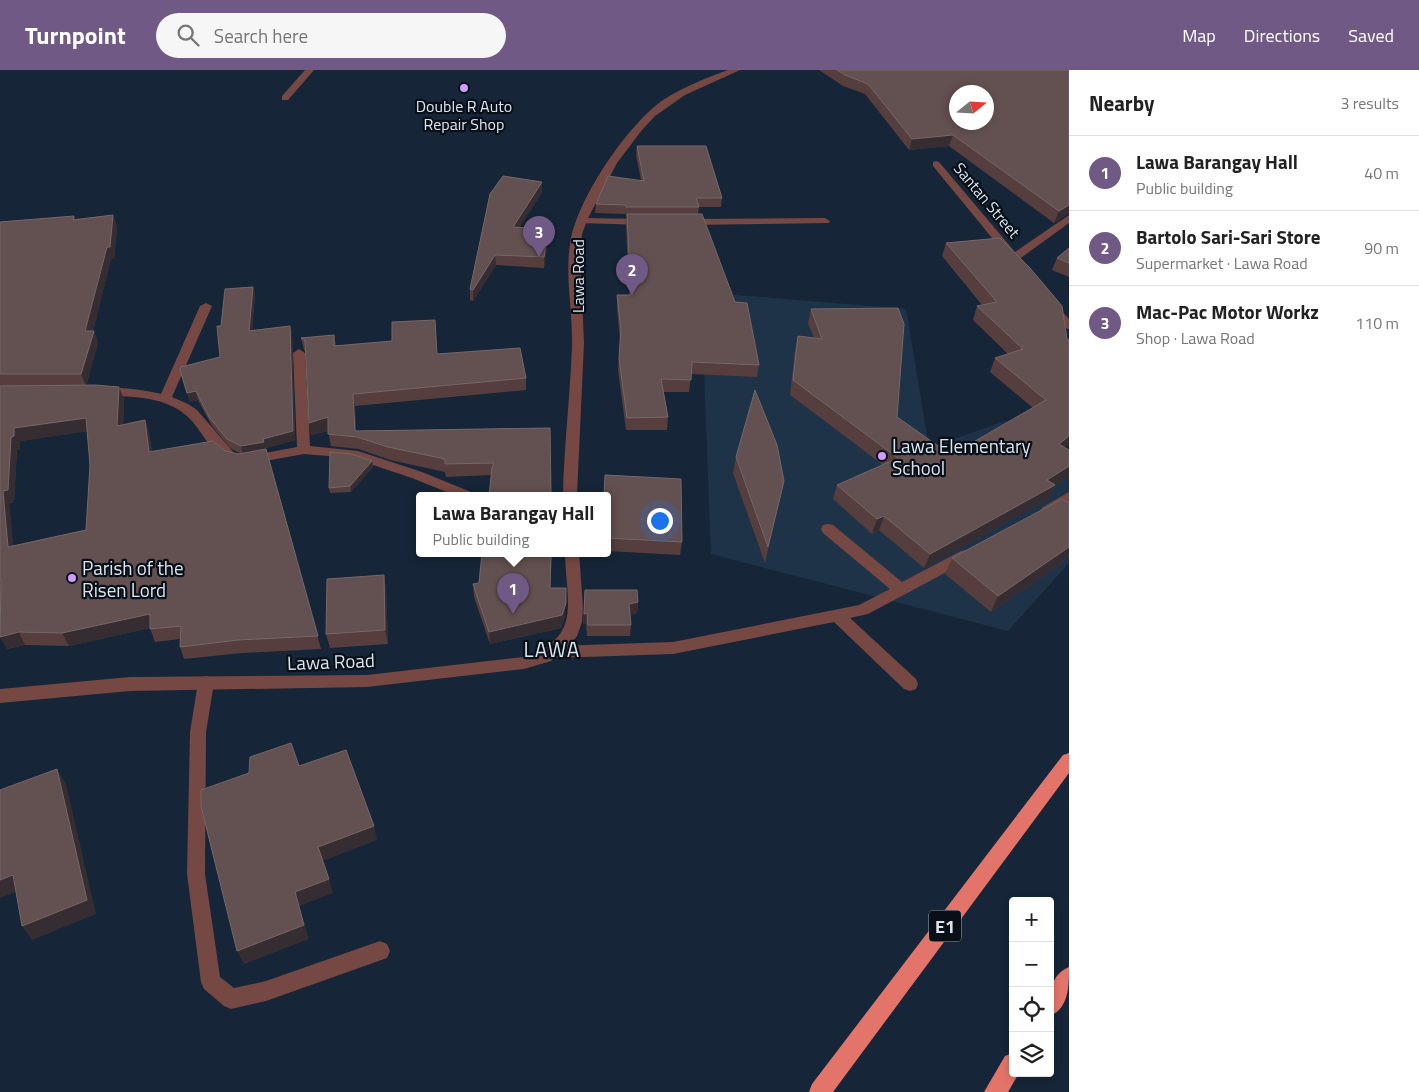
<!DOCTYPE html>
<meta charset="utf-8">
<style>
:root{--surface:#fff;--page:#f6f6f6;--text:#222;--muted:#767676;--line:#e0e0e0;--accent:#705985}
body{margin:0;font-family:"Titillium Web",sans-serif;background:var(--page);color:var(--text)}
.controls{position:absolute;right:15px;bottom:15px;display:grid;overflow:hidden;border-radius:5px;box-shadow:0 2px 8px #0003}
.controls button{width:45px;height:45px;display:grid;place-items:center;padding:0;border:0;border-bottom:1px solid var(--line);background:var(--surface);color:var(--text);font:25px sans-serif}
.compass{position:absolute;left:949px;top:15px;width:45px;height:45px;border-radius:50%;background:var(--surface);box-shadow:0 2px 8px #0003;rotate:72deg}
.you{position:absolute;left:659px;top:450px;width:18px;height:18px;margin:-12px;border:4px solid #fff;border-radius:50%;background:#1a73e8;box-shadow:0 0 0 8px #1a73e833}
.badge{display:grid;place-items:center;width:32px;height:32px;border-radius:50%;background:var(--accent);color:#fff;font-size:16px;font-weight:700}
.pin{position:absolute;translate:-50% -41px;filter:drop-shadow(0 1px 2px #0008)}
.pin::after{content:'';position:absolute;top:26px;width:18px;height:15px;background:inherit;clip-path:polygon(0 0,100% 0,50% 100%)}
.popup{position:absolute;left:416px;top:422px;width:195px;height:65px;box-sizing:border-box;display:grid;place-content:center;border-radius:5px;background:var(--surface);filter:drop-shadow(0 1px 4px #0005);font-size:16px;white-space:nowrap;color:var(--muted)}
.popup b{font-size:19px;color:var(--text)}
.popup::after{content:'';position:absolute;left:50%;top:100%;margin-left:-10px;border:10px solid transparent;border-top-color:var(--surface)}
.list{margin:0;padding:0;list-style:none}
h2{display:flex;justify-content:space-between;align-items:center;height:65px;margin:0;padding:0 20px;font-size:21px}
h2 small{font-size:16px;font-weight:400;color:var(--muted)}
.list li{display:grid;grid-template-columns:32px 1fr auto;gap:15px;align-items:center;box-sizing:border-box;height:75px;padding:0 20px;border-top:1px solid var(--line)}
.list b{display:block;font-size:19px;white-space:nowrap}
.list p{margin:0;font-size:16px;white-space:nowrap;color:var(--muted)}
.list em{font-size:16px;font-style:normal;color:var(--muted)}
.icon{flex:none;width:28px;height:28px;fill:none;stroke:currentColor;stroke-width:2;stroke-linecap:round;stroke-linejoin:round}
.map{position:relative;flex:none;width:1069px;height:1022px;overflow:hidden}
header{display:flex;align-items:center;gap:30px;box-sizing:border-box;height:70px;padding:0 25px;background:var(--accent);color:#fff}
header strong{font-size:24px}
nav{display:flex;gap:28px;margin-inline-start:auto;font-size:18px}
.search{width:350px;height:45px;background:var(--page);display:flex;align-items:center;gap:12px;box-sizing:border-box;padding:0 18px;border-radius:28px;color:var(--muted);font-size:19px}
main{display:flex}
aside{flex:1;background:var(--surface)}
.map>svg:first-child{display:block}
.built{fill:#1e3348}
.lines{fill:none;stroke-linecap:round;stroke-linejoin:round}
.service{fill:#764843;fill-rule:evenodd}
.minor{fill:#764843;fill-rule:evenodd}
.tertiary{fill:#764843;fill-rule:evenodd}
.motorway{fill:#e3746a;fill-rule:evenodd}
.wall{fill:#553e3d;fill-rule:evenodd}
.shaded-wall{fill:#362d33}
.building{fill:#635050;stroke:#766769;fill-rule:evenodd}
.poi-dot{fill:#d09dff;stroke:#080f17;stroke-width:2}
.labels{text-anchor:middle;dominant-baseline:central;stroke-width:4.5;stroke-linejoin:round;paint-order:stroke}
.far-poi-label{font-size:16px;fill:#dae5f0;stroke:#080f17}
.far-street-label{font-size:16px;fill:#dae5f0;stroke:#080f17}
.shield{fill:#080f17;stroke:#9ba5af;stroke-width:1}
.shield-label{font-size:18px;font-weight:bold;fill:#dae5f0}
.poi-label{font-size:19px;fill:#dae5f0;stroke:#080f17;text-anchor:start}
.street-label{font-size:19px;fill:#dae5f0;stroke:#080f17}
.quarter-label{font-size:21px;letter-spacing:1px;fill:#dae5f0;stroke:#080f17}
</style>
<header>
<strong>Turnpoint</strong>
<div class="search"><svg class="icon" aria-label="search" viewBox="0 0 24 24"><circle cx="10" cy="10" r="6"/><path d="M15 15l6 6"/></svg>Search here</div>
<nav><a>Map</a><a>Directions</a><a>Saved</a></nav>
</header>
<main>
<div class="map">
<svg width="1069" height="1022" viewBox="0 0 1069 1022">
<rect width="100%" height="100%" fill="#162638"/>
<path class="built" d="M701,222L906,239L929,378L1005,351L1069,393V493L1008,561L711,484Z"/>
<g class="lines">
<path class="service" d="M1069,422V433L1053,443H1043L1041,440L1043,437Z
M828,454L833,455L902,512L961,481L966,480L971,481L973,485L971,489L868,544L850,548L916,609L918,614L916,619L910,621L904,619L834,552L673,584L555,588L549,586L547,582L549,578L555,576L673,572L859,535L890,519L823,463L821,459L823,455Z
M206,606L212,608L214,613L206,662L205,804L220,907L234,918L266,911L380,871L387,874L390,881L387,888L266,931L231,939L224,936L204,919L201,912L187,804L190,662L198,613L200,608Z"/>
<path class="minor" d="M305,0H314L288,30H282V26Z
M936,91L939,92L1015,182L1069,145V153L1018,190H1010V186L1006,185L933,96V92Z
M583,148L646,149L651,152L646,155L579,153L578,151L579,149Z
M825,148L830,151L829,153L686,155L681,152L686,149Z
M206,233L212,236L172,327L188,334L197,340L235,384L233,387L228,388C212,384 202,362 191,350C169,326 131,326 101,326L95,322C103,313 148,321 161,324L200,236Z
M1052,234L1056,235L1069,249V259L1065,258L1046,237Z
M299,279L305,283L310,376L358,381L422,402L471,422L473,425H454L412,408L352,388L304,384L248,394L243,393L241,390L243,387L297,377L293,283Z"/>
<path class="tertiary" d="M728,0H740L685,25L655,46L642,60L617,93L588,148L582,164L580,184L584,273L577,425H563C564,376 570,327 572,277C573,243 565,208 570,175C575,132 627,55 663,30C683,17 706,8 728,0Z
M565,483H579L583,537L582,552L577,566L565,581L551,591L524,599L367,617L130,621L0,633V619L130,607L367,605L524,587C583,568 566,532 565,483Z"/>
<path class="motorway" d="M1069,683V703L833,1022H809L812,1014L1063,685Z
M1069,897C1069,916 1069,938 1050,946C1050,927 1048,906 1069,897Z
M1013,983V1003H1019L1008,1022H984L1005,986Z"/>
</g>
<path class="wall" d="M819,0H1069V143L1054,153L949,76L909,80L865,24L843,16Z
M637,76L722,128L721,137H699L698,144L735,232L759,295L757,307L691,304L689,322H663L668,347L667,360H626L618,300L620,272L617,237V225H629L626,155L627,146H626V144L595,143L596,134L641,110L636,85Z
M542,112V122L519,158L548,169L544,198L496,195L473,231L470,230V219Z
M113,145L117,157L114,189H111L93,261H94L98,273L86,315L119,317L124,330L123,355L145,350L149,363L152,381H225L241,384L230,378L212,356L198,330L190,332L180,300L220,287L221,256L253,217L255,225L252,260L290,256L292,264L295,370L266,378L321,579L242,583L184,589L180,577V569L155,572L150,558L69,576L25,575L7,579L0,525V152L74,146L75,149ZM87,361L90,395L86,460L13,476L9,433L14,432L17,380L20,379V371Z
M1000,168L1065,378L1069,406L1055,415L1048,429L924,498L879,460L872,464L833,429L837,415L883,395L790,325L795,280L798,266L814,268L808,253L811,239L897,347L951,385L1033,338L990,302L995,288L1008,284L973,250L977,236L982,235L942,186L946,173Z
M1069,178V207L1052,200L1057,188Z
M334,265L336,275L526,308V320L355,336L356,361L550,358L491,405L446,407L445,402L390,390L359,379L331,376L328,361L311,365L309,353L305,281L304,280L301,268Z
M736,387L784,411L765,493L733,403Z
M372,391L373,397L351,422L330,423L329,418Z
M607,425L682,472L680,485L607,481Z
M1069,433V485L1060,494L991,542L945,504L952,488Z
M482,483H552L550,518L565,546L561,558L490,574L474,527L473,514L479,513Z
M384,505L386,520L388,574L330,578L326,564Z
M585,520L638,532L637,543L630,545L631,555L630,566H587L586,554H583Z"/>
<path class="shaded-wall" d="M953,65L949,76L909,80L912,69Z
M542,112V122L513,168V157Z
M1069,135V143L1054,153L1059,141Z
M113,145L117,157L114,189H111L90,274L85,261Z
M548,159V169L544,198V187Z
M495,185L496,195L473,231V220Z
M253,217L255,225L251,269L249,261Z
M290,256L292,264L295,370L266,378V381L243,385L241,376L263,369Z
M94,261L98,273L86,316L81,304Z
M119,317L124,330L122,368L117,356Z
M196,321L198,330L190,332L187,323Z
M353,324L355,336L356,367L355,361Z
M328,347L331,360L311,365L309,353Z
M86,348L91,361L20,371V379L17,380L14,432L9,433L15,490L8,477L3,421L11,367L14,358Z
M145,350L149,363L154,394L149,382Z
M1069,366V374L1053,388L1059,374Z
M372,391L373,397L351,422L350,416Z
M1069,396V406L1052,417L1055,415L1048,429L924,498L930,484Z
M884,446L879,460L872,464L877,449Z
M1069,477V485L1060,494L991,542L998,526Z
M384,505L386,520L388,574L385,560Z
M566,518L565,546L561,558L490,574L489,562Z
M638,532L637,543L628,545L629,534Z
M587,543L586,554H583L584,544Z
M150,544L155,557L69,576L62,563Z
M19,562L25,575L7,579L0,567Z
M57,699L66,714L96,844L32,870L22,856Z
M374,756L377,770L323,791L318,777Z
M13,805L24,819L0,828V810Z
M329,809L333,823L299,836L309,869L244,894L237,881L295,822Z"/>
<path class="building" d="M837,0H1069V135L1059,141L953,65L912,69L868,14L845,5ZM956,22H986V52H956Z
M637,76H706L722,128H696L699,137H626V135L596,134L608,106L644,111Z
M503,106L542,112L513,157L548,159L544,187L495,185L473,220L470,219L490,124Z
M627,144H702L735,232L747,233L759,295L692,292L691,310L661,309L668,347L627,348L619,288L621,260L617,225H631Z
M113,145L110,177H107L85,261H94L81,304H0V152L74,146L73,150Z
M1000,168L1030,198L1062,236L1067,269L1069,270V366L1059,374L1069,380V396L1047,410L1055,415L930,484L884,446L877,449L837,415L898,388L793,310L798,266L822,269L811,239L898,238L904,254L897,347L951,385L1046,330L995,288L1023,279L977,236L997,232L946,173Z
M1069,178V193L1057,188Z
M253,217L249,261L290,256L293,361L263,369L264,372L241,376L227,369L209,347L196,321L187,323L180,300L181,297L220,287L217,256H221L225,219Z
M435,250L437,284L520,278L526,308L353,324L355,361L550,358L551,425H489L492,398L494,393L445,394V389L388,377L357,367L328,364V347L309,353L305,270L301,268L334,265V276L392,271V252Z
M95,315L119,317L117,356L145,350L149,382L213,371L225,381L239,384L266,379L318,566L238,570L180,577L181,556L150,559V544L62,563L19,562L0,567L1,510H0V316ZM86,348L90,395L86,460L8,477L3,421L8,420L11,367L14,366V358Z
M755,320L777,375L784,411L768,477L736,387Z
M330,382L351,384L372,391L350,416L329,418Z
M605,405L681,409L682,472L607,468V425H604Z
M1062,429L1069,433V477L998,526L952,488Z
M482,483H551L550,518H566V533L562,545L489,562L473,514L479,513Z
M384,505L385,560L326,564L327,509Z
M585,520H637L638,532L629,534L631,555H588L587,543L584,544Z
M291,673L299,696L346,680L374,756L318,777L329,809L295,822L304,855L237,881L201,736V720L249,703L250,687Z
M57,699L87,830L22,856L13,805L0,810V720Z"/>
<g class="poi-dot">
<circle cx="464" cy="18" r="5"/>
<circle cx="882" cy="386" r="5"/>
<circle cx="72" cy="508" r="5"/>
</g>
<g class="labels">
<g class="far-poi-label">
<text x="464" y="36">Double R Auto<tspan x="464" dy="18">Repair Shop</tspan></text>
</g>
<g class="far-street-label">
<text transform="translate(987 130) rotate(50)">Santan Street</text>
<text transform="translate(578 206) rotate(-90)">Lawa Road</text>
</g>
<rect class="shield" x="929" y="840.5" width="32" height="31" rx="4"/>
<g class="shield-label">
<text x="945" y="856">E1</text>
</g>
<g class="poi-label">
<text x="892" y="375">Lawa Elementary<tspan x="892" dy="22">School</tspan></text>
<text x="82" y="497">Parish of the<tspan x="82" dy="22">Risen Lord</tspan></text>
</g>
<g class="street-label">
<text transform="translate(331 591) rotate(-2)">Lawa Road</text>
</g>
<g class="quarter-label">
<text x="552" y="579">LAWA</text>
</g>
</g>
</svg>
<div class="controls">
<button>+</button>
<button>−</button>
<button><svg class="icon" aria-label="locate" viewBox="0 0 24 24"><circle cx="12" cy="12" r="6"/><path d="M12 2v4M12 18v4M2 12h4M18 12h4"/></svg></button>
<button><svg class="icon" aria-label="layers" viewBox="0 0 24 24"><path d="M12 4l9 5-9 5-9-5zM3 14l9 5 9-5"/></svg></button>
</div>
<svg class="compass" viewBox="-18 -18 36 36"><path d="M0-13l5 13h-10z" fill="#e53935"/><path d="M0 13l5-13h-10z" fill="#767676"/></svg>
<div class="you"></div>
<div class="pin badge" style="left:513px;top:544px">1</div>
<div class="popup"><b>Lawa Barangay Hall</b>Public building</div>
<div class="pin badge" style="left:632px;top:225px">2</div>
<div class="pin badge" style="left:539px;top:187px">3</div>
</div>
<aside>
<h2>Nearby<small>3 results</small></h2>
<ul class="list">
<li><span class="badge">1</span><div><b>Lawa Barangay Hall</b><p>Public building</p></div><em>40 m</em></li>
<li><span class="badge">2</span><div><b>Bartolo Sari-Sari Store</b><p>Supermarket · Lawa Road</p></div><em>90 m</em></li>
<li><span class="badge">3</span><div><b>Mac-Pac Motor Workz</b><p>Shop · Lawa Road</p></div><em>110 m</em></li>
</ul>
</aside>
</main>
